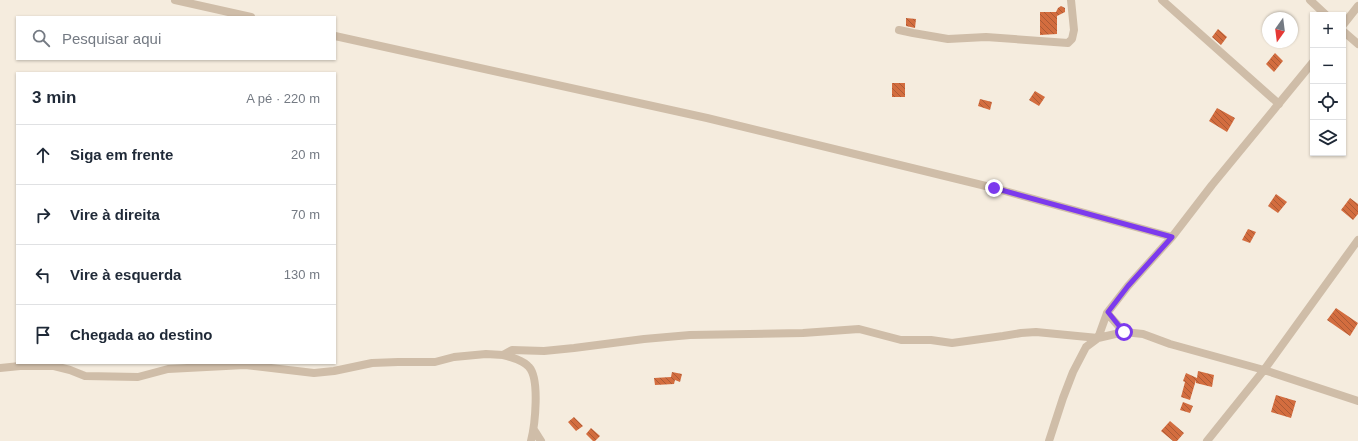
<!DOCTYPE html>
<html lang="pt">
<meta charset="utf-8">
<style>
:root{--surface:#fff;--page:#f2f2f3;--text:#1f2937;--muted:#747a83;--line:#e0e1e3}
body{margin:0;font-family:Arial,sans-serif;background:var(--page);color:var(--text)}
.controls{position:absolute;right:12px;top:12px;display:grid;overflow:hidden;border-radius:0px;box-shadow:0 1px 3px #0004}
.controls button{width:36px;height:36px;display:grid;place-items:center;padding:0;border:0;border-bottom:1px solid var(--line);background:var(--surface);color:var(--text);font:20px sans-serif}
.compass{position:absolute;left:1262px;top:12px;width:36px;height:36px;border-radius:50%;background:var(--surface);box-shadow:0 1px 3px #0004;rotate:194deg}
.stop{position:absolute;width:12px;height:12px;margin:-9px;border:3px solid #7c3aed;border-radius:50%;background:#fff}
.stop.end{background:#7c3aed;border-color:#fff;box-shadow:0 1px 4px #0008}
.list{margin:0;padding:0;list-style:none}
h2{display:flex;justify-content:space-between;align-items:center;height:52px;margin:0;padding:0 16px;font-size:17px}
h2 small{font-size:13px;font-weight:400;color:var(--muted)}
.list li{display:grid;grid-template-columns:26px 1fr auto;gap:12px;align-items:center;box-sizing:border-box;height:60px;padding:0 16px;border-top:1px solid var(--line)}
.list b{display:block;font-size:15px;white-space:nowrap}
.list em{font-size:13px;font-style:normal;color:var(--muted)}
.icon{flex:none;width:22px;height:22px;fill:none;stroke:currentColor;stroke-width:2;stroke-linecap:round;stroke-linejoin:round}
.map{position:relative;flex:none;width:1358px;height:441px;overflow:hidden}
.search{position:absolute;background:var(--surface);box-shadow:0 1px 3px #0004;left:16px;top:16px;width:320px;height:44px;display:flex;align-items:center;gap:10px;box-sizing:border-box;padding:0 14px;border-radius:0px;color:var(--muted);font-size:15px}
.panel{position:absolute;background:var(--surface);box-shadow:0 1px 3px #0004;left:16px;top:72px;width:320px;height:292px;border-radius:0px}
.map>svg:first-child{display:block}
.building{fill:url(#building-back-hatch)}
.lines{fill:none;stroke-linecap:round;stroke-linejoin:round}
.minor{stroke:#cfbda8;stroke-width:8}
.route{stroke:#7c3aed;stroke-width:5}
</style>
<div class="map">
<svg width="1358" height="441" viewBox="0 0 1358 441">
<defs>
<pattern id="building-back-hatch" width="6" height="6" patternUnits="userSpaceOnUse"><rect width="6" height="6" fill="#d36d3f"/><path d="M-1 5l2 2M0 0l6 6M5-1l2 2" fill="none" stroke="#ac5a35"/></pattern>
</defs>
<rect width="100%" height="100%" fill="#f5ecde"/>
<path class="building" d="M1061,6L1065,8V12L1057,16V34L1040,35V12H1056L1058,8Z
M906,18L916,19L915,28L906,26Z
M1218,29L1227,37L1221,45L1212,37Z
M1275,53L1283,61L1274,72L1266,64Z
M892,83H905V97H892Z
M1035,91L1045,97L1039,106L1029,100Z
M980,99L992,102L990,110L978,106Z
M1217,108L1235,118L1227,132L1209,121Z
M1276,194L1287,202L1278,213L1268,206Z
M1350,198L1358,204V214L1353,220L1341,210Z
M1248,229L1256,232L1250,243L1242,240Z
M1336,308L1358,323L1350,336L1327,320Z
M1198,371L1214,375L1212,387L1196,383V380L1190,400L1181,397L1185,382L1183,381L1186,373L1197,378Z
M672,372L682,374L680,382L675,380L674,384L655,385L654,378L671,377Z
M1276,395L1296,401L1291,418L1271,412Z
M1183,402L1193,406L1190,413L1180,410Z
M574,417L583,426L576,431L568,422Z
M1170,421L1184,433L1177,441H1173L1161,431Z
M591,428L600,436L595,441H593L586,434Z"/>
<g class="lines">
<path class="minor" d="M175,0L251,17
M1162,0L1279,104
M1310,0L1326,15
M1343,25L1358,6
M899,30L913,33L948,39L986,37L1068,43L1072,39L1074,30L1071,0
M1343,31L1358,44
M335,36L707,118L994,188L1172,237
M1107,313L1124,332
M503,355C511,357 523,360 529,367C540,379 535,425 531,441
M0,368L20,366H54L70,370L85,376L138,377L168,369L245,365L314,373L334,371L372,363L398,362H435L454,357L486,354L503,355L512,350L544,351L574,348L644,339L690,335L803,333L859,329L901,340H931L952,343L1003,336L1021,333L1036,332L1098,338L1124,332L1143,334L1170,344L1264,370L1358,401
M534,430L541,441
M1049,441L1063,398L1073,372L1086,347L1098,338L1107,313L1128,286L1172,237L1212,185L1313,62
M1207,441L1264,370L1358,240"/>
</g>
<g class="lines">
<path class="route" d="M994,188L1172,237L1128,286L1108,312L1124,332"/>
</g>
</svg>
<div class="controls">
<button>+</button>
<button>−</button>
<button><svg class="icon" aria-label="locate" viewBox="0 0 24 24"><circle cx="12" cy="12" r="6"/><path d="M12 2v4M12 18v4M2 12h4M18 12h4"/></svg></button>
<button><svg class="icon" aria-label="layers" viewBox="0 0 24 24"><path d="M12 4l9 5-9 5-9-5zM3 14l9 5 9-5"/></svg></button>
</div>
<svg class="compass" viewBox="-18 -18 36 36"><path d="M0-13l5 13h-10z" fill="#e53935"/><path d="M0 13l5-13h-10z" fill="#747a83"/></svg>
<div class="stop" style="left:1124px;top:332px"></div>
<div class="stop end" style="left:994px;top:188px"></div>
<div class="search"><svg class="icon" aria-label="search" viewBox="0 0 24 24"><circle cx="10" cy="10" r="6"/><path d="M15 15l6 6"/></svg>Pesquisar aqui</div>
<section class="panel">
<h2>3 min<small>A pé · 220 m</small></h2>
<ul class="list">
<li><svg class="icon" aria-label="ahead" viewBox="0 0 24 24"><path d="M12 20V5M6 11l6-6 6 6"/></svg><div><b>Siga em frente</b></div><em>20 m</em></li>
<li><svg class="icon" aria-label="right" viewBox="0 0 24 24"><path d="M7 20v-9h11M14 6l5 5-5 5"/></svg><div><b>Vire à direita</b></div><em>70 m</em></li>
<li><svg class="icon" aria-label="left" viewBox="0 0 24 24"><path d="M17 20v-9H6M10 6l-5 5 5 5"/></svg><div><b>Vire à esquerda</b></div><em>130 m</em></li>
<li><svg class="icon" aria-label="arrive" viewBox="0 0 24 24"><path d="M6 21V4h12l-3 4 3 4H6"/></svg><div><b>Chegada ao destino</b></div></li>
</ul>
</section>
</div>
